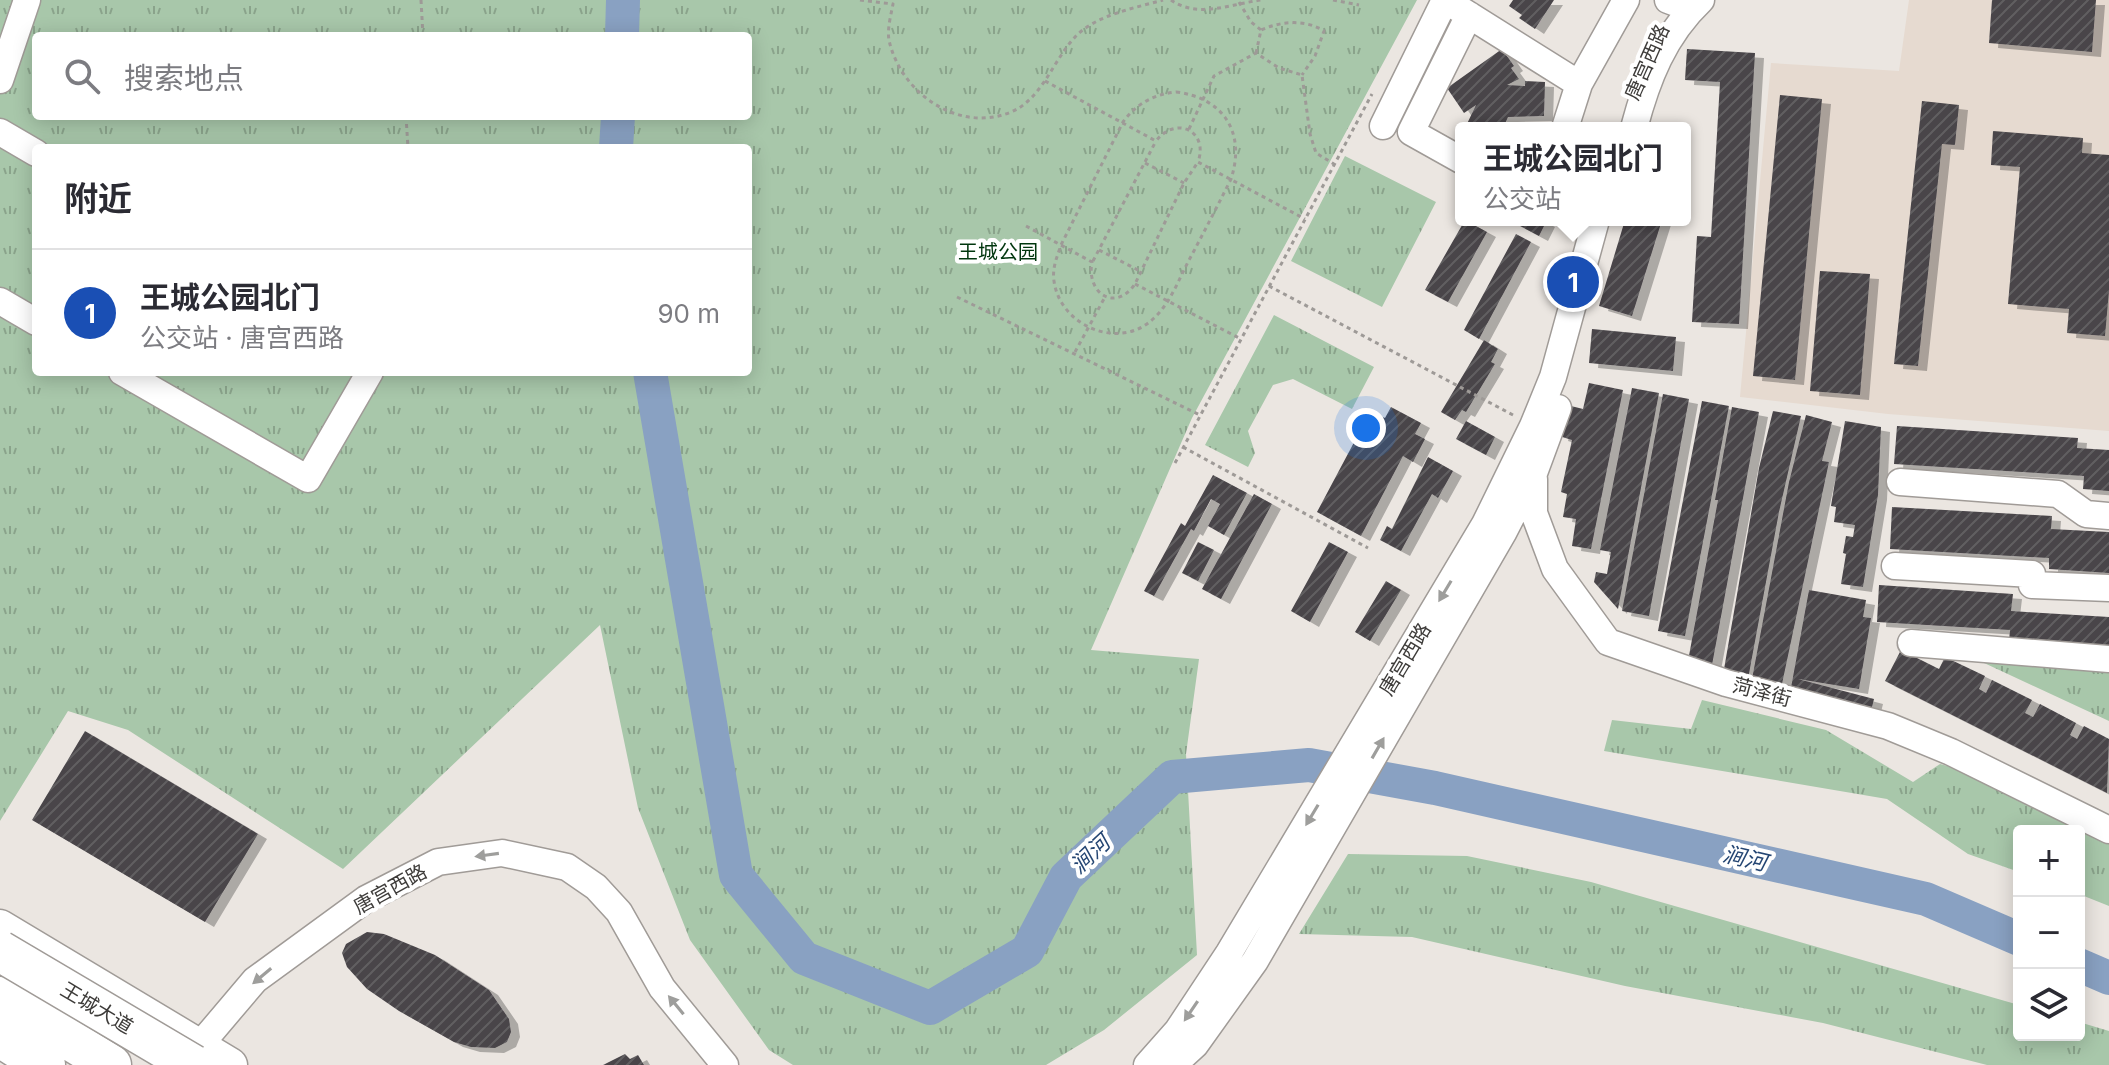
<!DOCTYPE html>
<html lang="zh">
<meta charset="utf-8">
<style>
:root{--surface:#fff;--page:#f7f7f7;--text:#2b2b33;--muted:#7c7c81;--line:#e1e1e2;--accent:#ea580c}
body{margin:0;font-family:Inter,"Noto Sans SC",sans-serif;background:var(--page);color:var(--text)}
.controls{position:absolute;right:24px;bottom:24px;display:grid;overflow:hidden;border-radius:8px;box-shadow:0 4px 20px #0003}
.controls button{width:72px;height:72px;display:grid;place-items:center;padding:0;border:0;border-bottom:2px solid var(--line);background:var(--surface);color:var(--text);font:40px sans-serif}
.you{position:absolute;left:1366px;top:428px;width:28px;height:28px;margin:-20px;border:6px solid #fff;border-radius:50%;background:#1a73e8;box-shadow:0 0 0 12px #1a73e833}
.badge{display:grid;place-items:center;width:52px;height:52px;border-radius:50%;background:var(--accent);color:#fff;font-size:26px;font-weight:700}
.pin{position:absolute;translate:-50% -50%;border:4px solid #fff;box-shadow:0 2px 8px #0006}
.popup{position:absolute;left:1455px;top:122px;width:236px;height:104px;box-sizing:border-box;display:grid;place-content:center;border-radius:8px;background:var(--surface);filter:drop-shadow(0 2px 6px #0005);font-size:26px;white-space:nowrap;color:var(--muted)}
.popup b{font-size:30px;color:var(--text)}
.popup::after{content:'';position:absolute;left:50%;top:100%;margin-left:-16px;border:16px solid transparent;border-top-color:var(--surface)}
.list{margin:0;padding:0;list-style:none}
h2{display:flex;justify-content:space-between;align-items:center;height:104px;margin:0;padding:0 32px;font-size:34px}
h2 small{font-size:26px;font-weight:400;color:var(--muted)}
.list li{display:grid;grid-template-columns:52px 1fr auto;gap:24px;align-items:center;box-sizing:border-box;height:128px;padding:0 32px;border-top:2px solid var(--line)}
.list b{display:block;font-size:30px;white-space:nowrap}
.list p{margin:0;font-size:26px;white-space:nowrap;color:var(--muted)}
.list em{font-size:26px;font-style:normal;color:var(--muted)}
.icon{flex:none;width:44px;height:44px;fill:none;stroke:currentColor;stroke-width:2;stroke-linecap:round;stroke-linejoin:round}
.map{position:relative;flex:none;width:2109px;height:1065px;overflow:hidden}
.search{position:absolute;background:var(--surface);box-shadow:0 4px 20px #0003;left:32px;top:32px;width:720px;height:88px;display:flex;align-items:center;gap:20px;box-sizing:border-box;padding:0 28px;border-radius:8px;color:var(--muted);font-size:30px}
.panel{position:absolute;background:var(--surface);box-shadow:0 4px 20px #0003;left:32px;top:144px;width:720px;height:232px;border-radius:8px}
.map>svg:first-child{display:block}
.built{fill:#e6dad0}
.grass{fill:url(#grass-tufts);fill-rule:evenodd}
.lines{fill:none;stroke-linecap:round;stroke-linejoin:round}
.river{stroke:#89a1c2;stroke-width:34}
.building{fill:url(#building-hatch);filter:url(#shadow)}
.minor-casing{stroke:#a09b97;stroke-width:29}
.major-casing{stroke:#a09b97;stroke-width:37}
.highway-casing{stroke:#a09b97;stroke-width:43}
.path{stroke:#9e9a97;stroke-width:3;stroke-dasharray:4 4;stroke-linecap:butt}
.minor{stroke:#fff;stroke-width:26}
.major{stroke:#fff;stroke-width:34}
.highway{stroke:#fff;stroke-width:40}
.highway-bridge-casing{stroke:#a09b97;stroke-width:43;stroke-linecap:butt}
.highway-bridge{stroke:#fff;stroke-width:40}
.oneway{fill:#9e9e9c}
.labels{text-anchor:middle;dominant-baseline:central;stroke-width:8;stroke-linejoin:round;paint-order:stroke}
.street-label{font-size:20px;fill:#3e3c3a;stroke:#fff}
.park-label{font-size:20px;fill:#00360e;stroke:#fff}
.water-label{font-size:22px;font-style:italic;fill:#254673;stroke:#fff}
</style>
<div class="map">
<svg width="2109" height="1065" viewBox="0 0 2109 1065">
<defs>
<pattern id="grass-tufts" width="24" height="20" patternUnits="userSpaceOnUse" patternTransform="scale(2)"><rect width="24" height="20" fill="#a8c7aa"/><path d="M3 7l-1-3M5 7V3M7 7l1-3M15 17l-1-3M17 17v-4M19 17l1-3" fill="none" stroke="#8aa38b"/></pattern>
<pattern id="building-hatch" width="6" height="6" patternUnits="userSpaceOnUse" patternTransform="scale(2)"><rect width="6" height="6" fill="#484448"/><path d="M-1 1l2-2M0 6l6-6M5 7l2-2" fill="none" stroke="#615e61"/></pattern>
<filter id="shadow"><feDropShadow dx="9" dy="5" stdDeviation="0" flood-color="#0004"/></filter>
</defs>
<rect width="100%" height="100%" fill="#ebe6e1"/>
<path class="built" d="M1909,0H2109V431L1888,414L1740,397L1771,63L1899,71Z"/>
<path class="grass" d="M0,0H1417L1192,418L1091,650L1199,659L1186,754L1197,955L1104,1030L1046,1065H793L769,1050L690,940L638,808L600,625L343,869L128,730L68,711L0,821ZM36,36H748V116H36ZM36,148H748V372H36Z
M1345,156L1436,202L1382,307L1291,261Z
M1274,315L1374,367L1352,409L1293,379L1273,385L1248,431L1255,453L1248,467L1205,445Z
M1982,662L2109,669V721Z
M1702,700L1826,730L1913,782L1940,764L1977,774L2109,843V906L2079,894V831H2019V872L1968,854L1887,799L1604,751L1612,720L1691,729Z
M1348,854L1467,856L1591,882L2019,1005V1035H2079V1022L2109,1031V1065H1987L1823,1023L1625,986L1412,937L1299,934Z"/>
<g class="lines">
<path class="river" d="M622,36L623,0
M616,148L618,116
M650,372L736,875L804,958L930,1008L1027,951L1066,877L1172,777L1309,765L1435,788L1926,899L2019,939
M2079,965L2109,978"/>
</g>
<path class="building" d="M1513,0H1554L1535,29L1519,18L1522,15L1509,6Z
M1992,0H2096L2092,52L1989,43Z
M1502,49L1514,66L1511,68L1519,79L1507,85L1525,86V81L1545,82L1544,116L1508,117L1503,128H1465L1476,105L1464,113L1447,88Z
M1687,49L1755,53L1739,324L1692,322L1697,236L1711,237L1720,82L1685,80Z
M1780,95L1822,99L1795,380L1753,376Z
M1922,101L1959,105L1955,145L1942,144L1918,366L1894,364Z
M1993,131L2083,138L2082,153L2109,155V291L2105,336L2067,333L2069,309L2008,304L2020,167L1991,165Z
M1465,220L1487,232L1448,302L1425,290Z
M1509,220H1542L1546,222L1539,236Z
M1625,220H1662L1632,316L1599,306Z
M1516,234L1531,242L1479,339L1464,330Z
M1820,271L1870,274L1860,395L1810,391Z
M1592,329L1676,337L1673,371L1589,363Z
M1484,340L1498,349L1491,362L1495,364L1466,412L1462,410L1455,420L1441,412Z
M1589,383L1623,390L1591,549L1572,546L1576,519L1563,517L1567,494L1561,492L1572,440L1559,436L1567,405L1583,409Z
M1632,388L1659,393L1618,609L1594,582L1596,572L1607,574L1611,552L1600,550Z
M1663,394L1689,399L1649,616L1622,611Z
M1702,401L1729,406L1685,636L1658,631Z
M1391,407L1421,423L1415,434L1425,439L1413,462L1403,456L1361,536L1317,512L1359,433L1364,436L1376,414L1385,418Z
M1732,407L1759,412L1712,665L1688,661L1718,500H1715Z
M1773,411L1801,416L1779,512L1748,679L1723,675L1759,468Z
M1806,415L1832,422L1822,461L1829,462L1782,684L1752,679L1789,482Z
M1466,421L1495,437L1486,455L1456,439Z
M1845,421L1881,427L1878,495L1863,587L1841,584L1846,554L1843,553L1846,536L1853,537L1855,525L1834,522L1836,507L1831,506Z
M1897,426L2078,438L2077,448L2109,450V491L2083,489L2084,476L1894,464Z
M1428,457L1453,471L1438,498L1432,494L1401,551L1380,540L1387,526L1392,529Z
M1213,475L1247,493L1224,535L1208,526L1220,504L1211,499L1194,531L1191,529L1154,596L1144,591L1181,523L1185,526Z
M1254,494L1272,504L1221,599L1202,589Z
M1892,507L2052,516L2051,529L2109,532V573L2049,569V558L1890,549Z
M1198,542L1214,550L1198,581L1182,573Z
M1329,542L1348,552L1310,622L1291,611Z
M1386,581L1401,590L1370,641L1355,632Z
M1879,585L2013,594L2011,611L2109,617V648L2009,641L2010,630L1877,622Z
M1809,590L1866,600L1863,617L1871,618L1859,689L1798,679L1874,699L1871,711L1790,693Z
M1901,650L1939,669L1945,657L1985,676L1979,689L1986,693L1992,680L2032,700L2025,713L2033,717L2040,704L2076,723L2070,735L2077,739L2084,726L2109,739L2107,793L1885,681Z
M85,731L258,834L205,922L32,820Z
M367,932L384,934L435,955L489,990L509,1019L511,1032L507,1042L495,1048L471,1047L454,1042L399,1011L367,989L347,967L342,953L346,944Z
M625,1054L630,1059L638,1055L644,1065H603Z"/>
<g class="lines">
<g class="minor-casing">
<path id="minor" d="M1445,0L1579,84
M1668,0L1676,3
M0,80L27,0
M1383,126L1445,0
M1565,128L1579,84L1626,0
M1634,128C1647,79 1664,35 1701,0
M0,132L36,153
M1461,160L1411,132L1469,15
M0,301L36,322
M122,372L308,479L370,372
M1534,479V513L1555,569L1608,642L1726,683L1888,726L1951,752L2109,830
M1900,482L2058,494L2086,514L2109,516
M1895,566L2032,574V585L2109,588
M1911,643L2109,659
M199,1046L255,980L366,899L438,862L502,853L567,867L596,887L619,912L662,988L725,1065
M1147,1065L1178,1030L1229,953L1485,524L1533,426L1553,377L1596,220
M1173,1065L1195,1045L1255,961L1503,533L1534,473L1558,408"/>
</g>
<g class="major-casing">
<path id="major" d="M0,927L230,1065"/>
</g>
<g class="highway-casing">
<path id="highway" d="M0,997L111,1065
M0,1037L45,1065"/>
</g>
<path class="path" d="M421,0L423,36
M860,0L893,4C891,15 887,29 889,40C900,92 958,134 1011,112C1043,99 1054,57 1078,34C1100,14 1135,8 1163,0
M1171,0C1198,19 1231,4 1261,0
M1333,0L1359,5
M1239,2L1251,22L1261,30
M1256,53L1261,30C1281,21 1305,19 1324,31L1315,56L1302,75
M1045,81L1156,141C1176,115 1209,131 1198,162L1305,219
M1176,92C1224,98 1246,133 1231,179C1217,207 1203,234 1188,262C1178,281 1170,304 1153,319C1119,351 1060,326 1054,281C1052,268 1057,257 1061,245L1123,122C1136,104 1154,94 1176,92Z
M406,116L408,148
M1189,129L1214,76L1256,53L1279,68L1302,75L1310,134L1316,153L1334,164
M1145,163L1184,183
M1026,226L1092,262C1086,293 1115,313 1135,284L1184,183L1198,162
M1099,250L1140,271
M1093,261L1156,141
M1135,284L1241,339
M1269,286L1513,415
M957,297L1200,415
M1075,352L1105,297
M1183,447L1368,548
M1175,463L1372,94"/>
<use href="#minor" class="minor"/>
<use href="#major" class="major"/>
<use href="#highway" class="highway"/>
<g class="highway-bridge-casing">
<path id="highway-bridge" d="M0,951L193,1065"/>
</g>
<use href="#highway-bridge" class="highway-bridge"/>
</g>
<defs><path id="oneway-solid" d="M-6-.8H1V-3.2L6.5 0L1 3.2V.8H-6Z" transform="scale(2)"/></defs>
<g class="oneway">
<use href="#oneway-solid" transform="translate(1445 591) rotate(121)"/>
<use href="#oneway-solid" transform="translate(1378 748) rotate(-60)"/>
<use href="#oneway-solid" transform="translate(1312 815) rotate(121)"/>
<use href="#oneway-solid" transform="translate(487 855) rotate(172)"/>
<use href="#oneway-solid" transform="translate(262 976) rotate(140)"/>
<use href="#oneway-solid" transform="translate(676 1005) rotate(-129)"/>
<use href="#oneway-solid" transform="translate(1191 1011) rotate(124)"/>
</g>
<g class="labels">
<g class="street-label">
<text transform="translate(1647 62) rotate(-66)">唐宫西路</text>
<text transform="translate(1405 659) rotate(-59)">唐宫西路</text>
<text transform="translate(1762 692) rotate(15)">菏泽街</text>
<text transform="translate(390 889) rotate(-29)">唐宫西路</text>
<text transform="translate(97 1008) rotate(31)">王城大道</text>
</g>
<g class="park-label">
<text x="998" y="252">王城公园</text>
</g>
<g class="water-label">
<text transform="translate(1090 854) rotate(-43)">涧河</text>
<text transform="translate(1745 858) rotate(13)">涧河</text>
</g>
</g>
</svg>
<div class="controls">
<button>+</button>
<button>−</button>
<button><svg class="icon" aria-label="layers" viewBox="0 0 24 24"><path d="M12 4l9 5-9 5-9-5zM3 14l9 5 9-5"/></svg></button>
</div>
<div class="you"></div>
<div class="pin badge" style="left:1573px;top:282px;background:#1a4fb4">1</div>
<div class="popup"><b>王城公园北门</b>公交站</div>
<div class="search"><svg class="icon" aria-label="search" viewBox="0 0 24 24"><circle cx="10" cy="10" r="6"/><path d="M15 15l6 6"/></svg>搜索地点</div>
<section class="panel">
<h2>附近<small></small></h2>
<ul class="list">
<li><span class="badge" style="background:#1a4fb4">1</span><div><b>王城公园北门</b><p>公交站 · 唐宫西路</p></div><em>90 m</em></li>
</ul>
</section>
</div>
